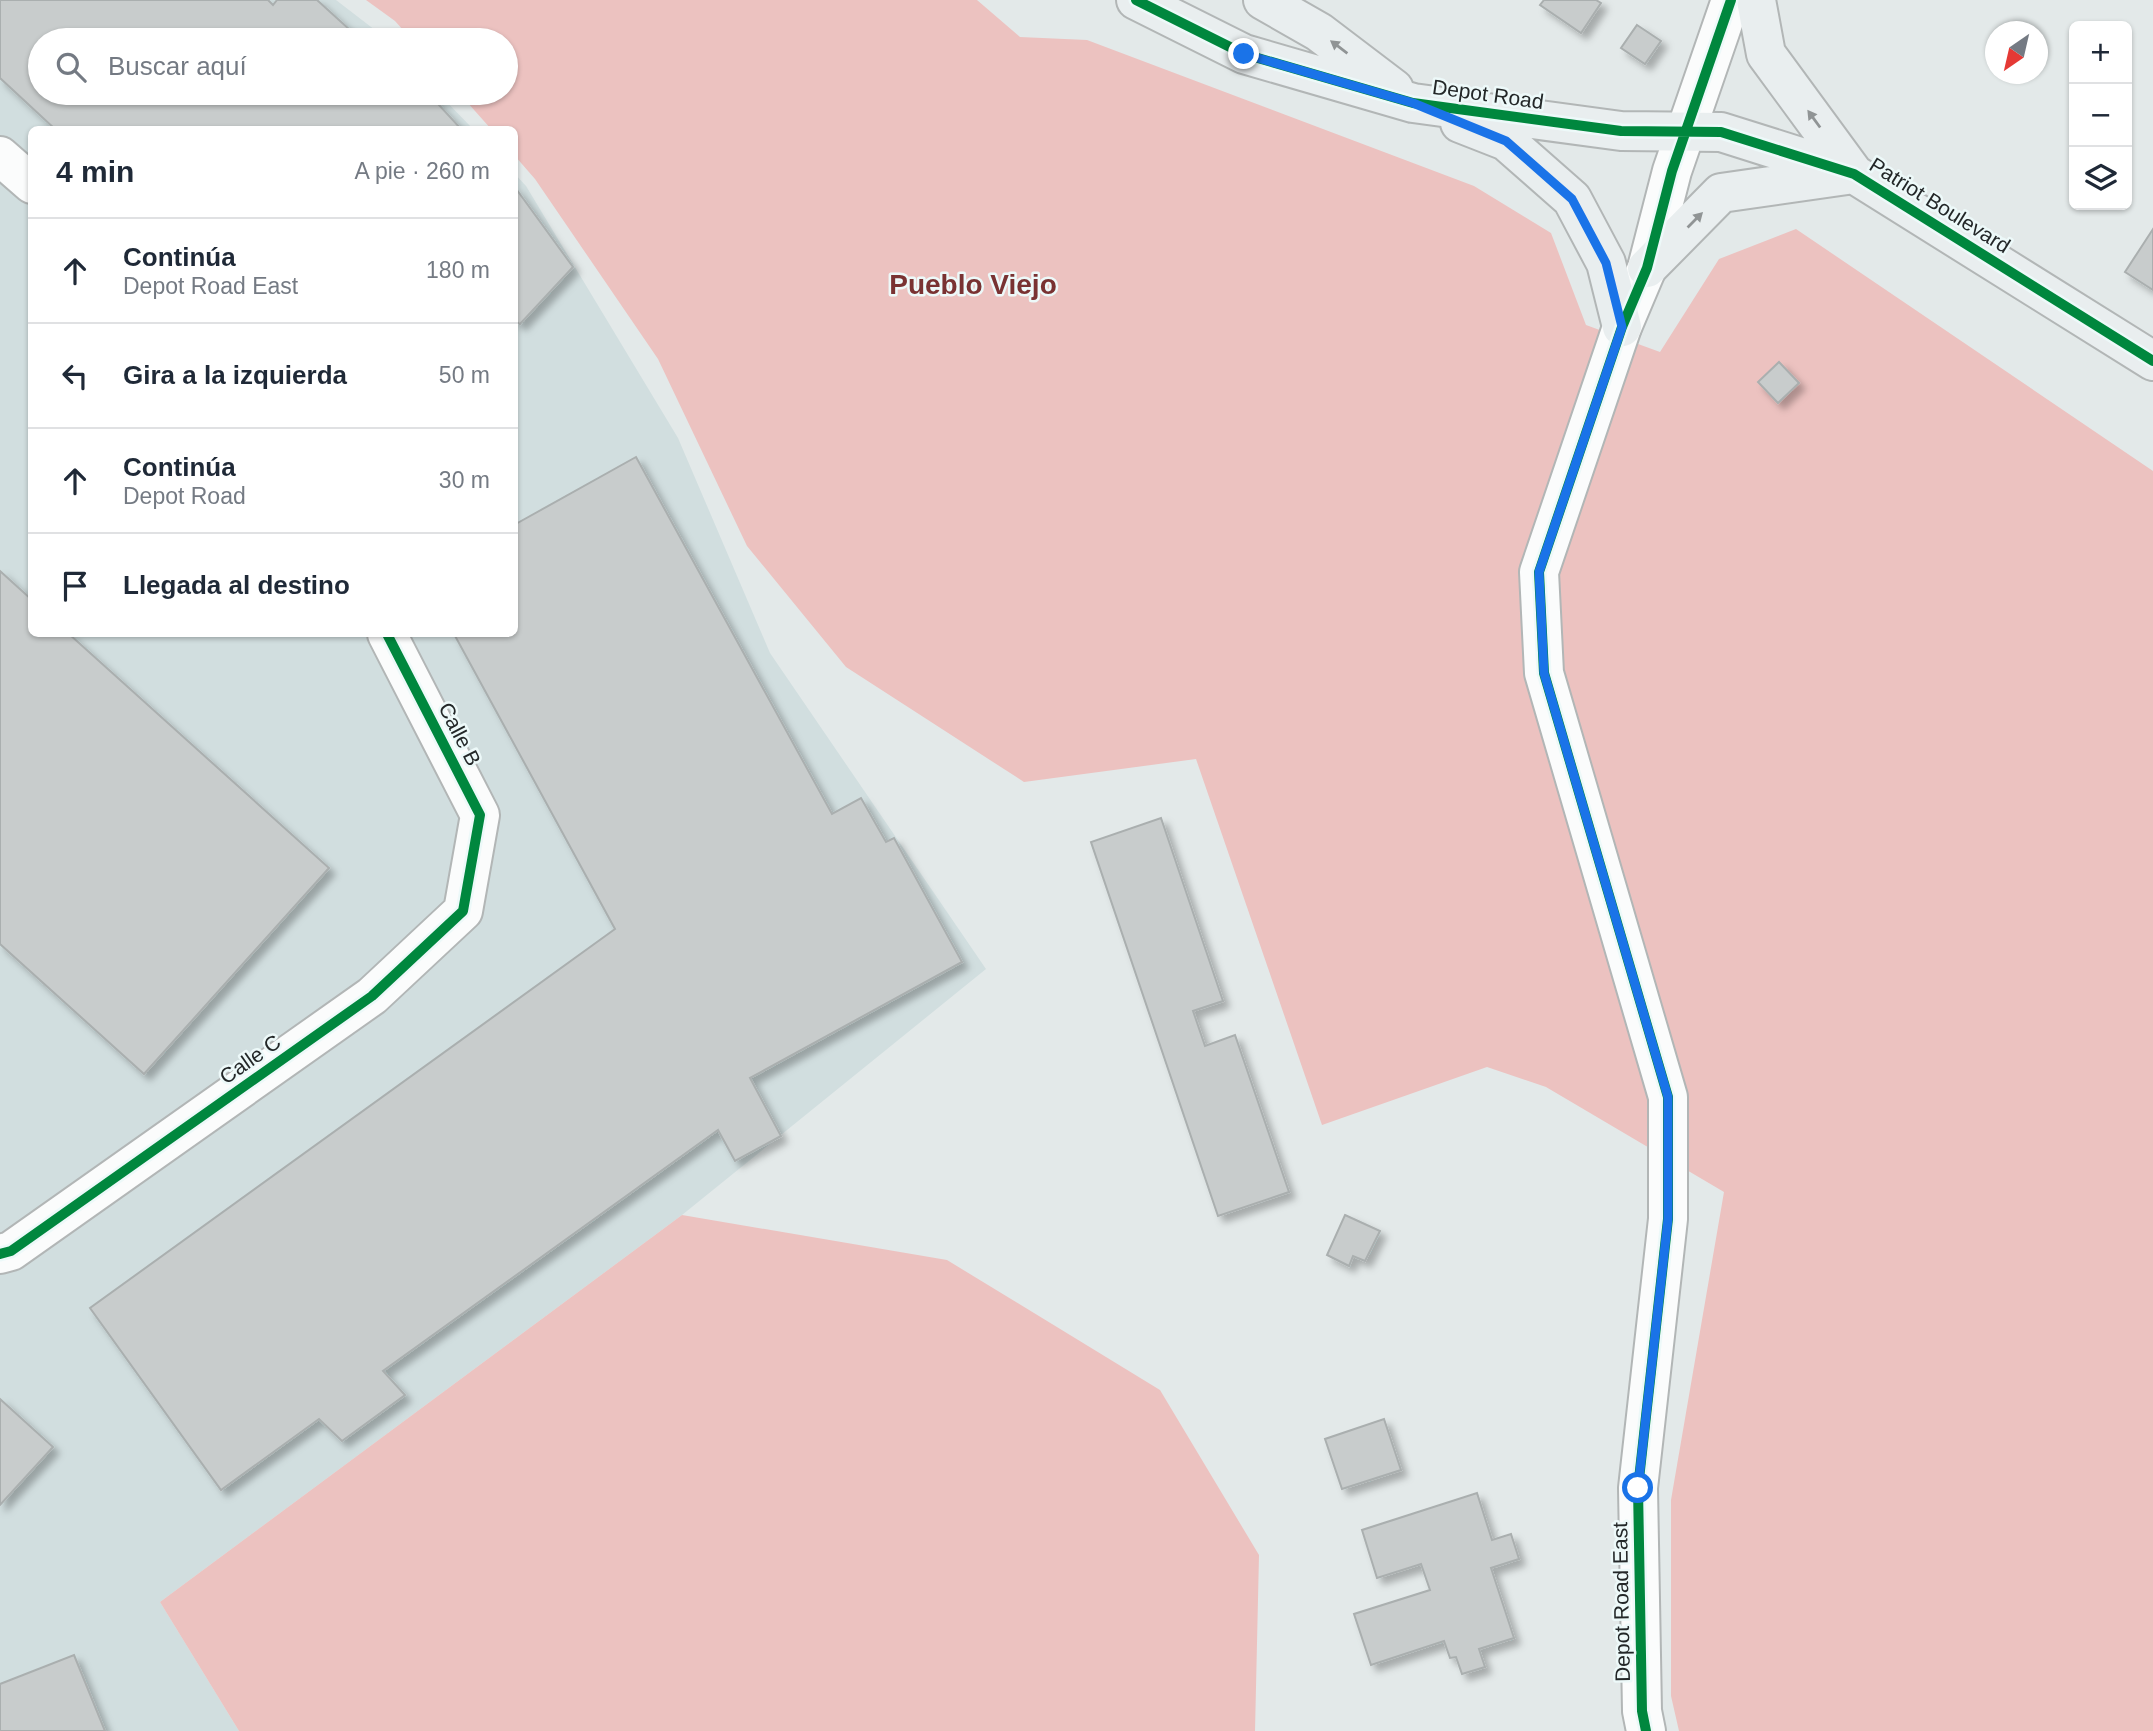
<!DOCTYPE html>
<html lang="es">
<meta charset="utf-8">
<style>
:root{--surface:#fff;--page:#f6f6f7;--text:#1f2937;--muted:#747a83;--line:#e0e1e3}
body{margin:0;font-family:Arial,sans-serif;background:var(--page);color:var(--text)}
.controls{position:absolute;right:21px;top:21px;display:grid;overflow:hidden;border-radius:10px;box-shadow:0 2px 5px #0004}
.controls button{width:63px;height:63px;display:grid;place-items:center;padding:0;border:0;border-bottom:2px solid var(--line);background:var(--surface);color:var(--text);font:35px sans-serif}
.compass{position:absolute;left:1985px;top:21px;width:63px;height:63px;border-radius:50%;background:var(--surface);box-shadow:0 2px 5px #0004;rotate:214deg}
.stop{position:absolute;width:21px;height:21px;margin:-16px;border:5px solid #1a73e8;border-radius:50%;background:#fff}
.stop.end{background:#1a73e8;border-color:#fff;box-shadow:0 2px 7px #0008}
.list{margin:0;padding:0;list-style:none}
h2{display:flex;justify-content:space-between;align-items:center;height:91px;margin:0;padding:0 28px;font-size:30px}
h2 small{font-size:23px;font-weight:400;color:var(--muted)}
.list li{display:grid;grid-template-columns:46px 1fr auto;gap:21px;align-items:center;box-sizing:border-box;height:105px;padding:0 28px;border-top:2px solid var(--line)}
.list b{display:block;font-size:26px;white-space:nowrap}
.list p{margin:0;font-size:23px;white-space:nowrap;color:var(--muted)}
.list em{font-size:23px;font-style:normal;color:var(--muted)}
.icon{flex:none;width:38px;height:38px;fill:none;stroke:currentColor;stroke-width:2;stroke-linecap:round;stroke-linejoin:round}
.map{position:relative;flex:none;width:2153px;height:1731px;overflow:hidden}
.search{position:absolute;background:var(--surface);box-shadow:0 2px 5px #0004;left:28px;top:28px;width:490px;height:77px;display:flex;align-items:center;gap:18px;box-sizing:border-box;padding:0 24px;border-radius:38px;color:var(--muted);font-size:26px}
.panel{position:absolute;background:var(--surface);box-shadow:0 2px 5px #0004;left:28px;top:126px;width:490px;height:511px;border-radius:10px}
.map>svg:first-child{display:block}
.built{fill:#d1dedf}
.green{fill:#ecc2c0}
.building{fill:#c8cccc;stroke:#aaafaf;stroke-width:2;filter:url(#shadow)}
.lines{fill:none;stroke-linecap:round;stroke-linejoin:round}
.street-casing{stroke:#b2b6b6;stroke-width:42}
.secondary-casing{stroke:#b2b6b6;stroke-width:42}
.street{stroke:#fbfcfc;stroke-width:38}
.secondary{stroke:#e9eeef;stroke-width:38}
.cycleway-casing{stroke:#edf9f9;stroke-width:15}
.cycleway{stroke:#00873e;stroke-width:10}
.oneway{fill:#909495}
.route{stroke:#1a73e8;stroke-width:9}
.labels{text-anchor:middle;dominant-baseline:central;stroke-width:5;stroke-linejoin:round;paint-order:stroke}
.street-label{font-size:21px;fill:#232728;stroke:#edf9f9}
.district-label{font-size:28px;font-weight:bold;fill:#793232;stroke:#edf9f9}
</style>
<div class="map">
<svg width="2153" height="1731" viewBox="0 0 2153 1731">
<defs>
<filter id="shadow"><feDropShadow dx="6" dy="6" stdDeviation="3.5" flood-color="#0004"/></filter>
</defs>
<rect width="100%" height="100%" fill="#e3e9e9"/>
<path class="built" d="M0,0H336L388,40H40V93H438L473,129L32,130V634H514L515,174L526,186L678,438L770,653L986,969L682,1215L160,1602L239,1731H0Z"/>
<path class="green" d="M366,0H977L1020,37L1087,40L1474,186L1551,233L1586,325L1660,352L1719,259L1796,229L2153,471V1731H1679L1671,1696V1500L1724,1192L1546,1087L1487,1067L1322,1125L1196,759L1024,782L846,667L747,546L658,359L535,179L515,156L514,130L491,129L459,93H506V40H412L395,21Z
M682,1215L947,1260L1160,1390L1259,1555L1255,1731H239L160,1602Z"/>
<path class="building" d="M0,0H268L273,5L277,0H317L361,40H40V93H428L462,130H56L0,78Z
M1544,0H1596L1601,3L1581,33L1540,5Z
M1637,25L1661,41L1645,64L1621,48Z
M514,186L573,267L520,324L514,320Z
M2153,229V290L2125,272Z
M1779,362L1799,383L1778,403L1758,382Z
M636,457L832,814L861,798L886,842L894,838L962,962L750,1078L781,1136L735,1161L718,1130L383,1371L405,1395L342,1441L319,1419L221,1490L90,1308L615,929L454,634H514V525Z
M0,571L32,600V634H69L329,868L144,1074L0,944Z
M1161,818L1223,1001L1193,1011L1205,1046L1235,1035L1289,1192L1218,1216L1091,842Z
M1345,1215L1380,1231L1365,1261L1353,1256L1349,1266L1327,1255Z
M0,1399L53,1447L0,1505Z
M1384,1419L1401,1470L1342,1489L1325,1439Z
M1477,1493L1492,1540L1511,1534L1519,1559L1491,1568L1514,1638L1479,1649L1485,1667L1462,1674L1456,1657L1450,1658L1444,1641L1371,1665L1354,1614L1430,1590L1421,1564L1377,1578L1362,1530Z
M74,1655L105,1731H0V1684Z"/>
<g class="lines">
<g class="street-casing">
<path id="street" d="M0,156L32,184
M0,1254L11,1251L372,996L463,911L480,815L387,634
M1646,1731L1642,1711L1638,1488L1668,1219V1097L1544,673L1539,572L1622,327L1647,268L1672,171L1731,0"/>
</g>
<g class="secondary-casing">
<path id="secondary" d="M1136,0L1244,54L1413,103L1621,131L1721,132L1854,174L2153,361
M1263,0L1319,32L1394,89
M1460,123L1506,141L1572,199L1606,263L1622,327
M1647,268L1721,193L1854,174L1766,54L1756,0"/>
</g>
<use href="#street" class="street"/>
<use href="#secondary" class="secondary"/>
<g class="cycleway-casing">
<path id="cycleway" d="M1136,0L1244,54L1413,103L1621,131L1721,132L1854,174L2153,361
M0,1254L11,1251L372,996L463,911L480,815L387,634
M1646,1731L1642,1711L1638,1488L1668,1219V1097L1544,673L1539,572L1622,327L1647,268L1672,171L1731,0"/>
</g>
<use href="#cycleway" class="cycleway"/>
</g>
<defs><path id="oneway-solid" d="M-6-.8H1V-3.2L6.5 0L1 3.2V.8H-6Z" transform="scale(1.75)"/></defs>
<g class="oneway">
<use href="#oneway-solid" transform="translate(1339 47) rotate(-143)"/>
<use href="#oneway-solid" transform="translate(1814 119) rotate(-126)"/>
<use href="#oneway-solid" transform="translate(1695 220) rotate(-45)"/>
</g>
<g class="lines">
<path class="route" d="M1244,54L1413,103L1506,141L1572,199L1606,263L1622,327L1539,572L1544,673L1668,1097V1219L1638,1488"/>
</g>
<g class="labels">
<g class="street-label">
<text transform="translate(1488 94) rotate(8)">Depot Road</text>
<text transform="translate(1940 205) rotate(32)">Patriot Boulevard</text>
<text transform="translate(460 734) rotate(63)">Calle B</text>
<text transform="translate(250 1059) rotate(-35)">Calle C</text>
<text transform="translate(1621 1602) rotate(-91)">Depot Road East</text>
</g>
<g class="district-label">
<text x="973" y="284">Pueblo Viejo</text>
</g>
</g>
</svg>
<div class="controls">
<button>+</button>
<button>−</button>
<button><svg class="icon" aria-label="layers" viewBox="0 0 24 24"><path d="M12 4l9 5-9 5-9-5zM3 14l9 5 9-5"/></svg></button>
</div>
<svg class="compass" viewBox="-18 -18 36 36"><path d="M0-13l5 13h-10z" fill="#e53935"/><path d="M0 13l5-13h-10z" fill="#747a83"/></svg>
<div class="stop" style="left:1638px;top:1488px"></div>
<div class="stop end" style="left:1244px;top:54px"></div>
<div class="search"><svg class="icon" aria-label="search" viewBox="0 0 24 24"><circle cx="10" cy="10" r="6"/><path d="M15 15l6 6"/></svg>Buscar aquí</div>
<section class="panel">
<h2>4 min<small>A pie · 260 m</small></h2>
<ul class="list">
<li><svg class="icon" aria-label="ahead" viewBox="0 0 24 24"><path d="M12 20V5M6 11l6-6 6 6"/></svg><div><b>Continúa</b><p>Depot Road East</p></div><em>180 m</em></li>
<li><svg class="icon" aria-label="left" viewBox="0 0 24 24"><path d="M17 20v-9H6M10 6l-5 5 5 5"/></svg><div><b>Gira a la izquierda</b></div><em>50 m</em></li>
<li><svg class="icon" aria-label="ahead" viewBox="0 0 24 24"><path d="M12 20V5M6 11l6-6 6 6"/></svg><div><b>Continúa</b><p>Depot Road</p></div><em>30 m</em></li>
<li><svg class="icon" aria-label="arrive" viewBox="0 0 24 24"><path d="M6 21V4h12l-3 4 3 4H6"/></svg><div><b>Llegada al destino</b></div></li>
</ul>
</section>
</div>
